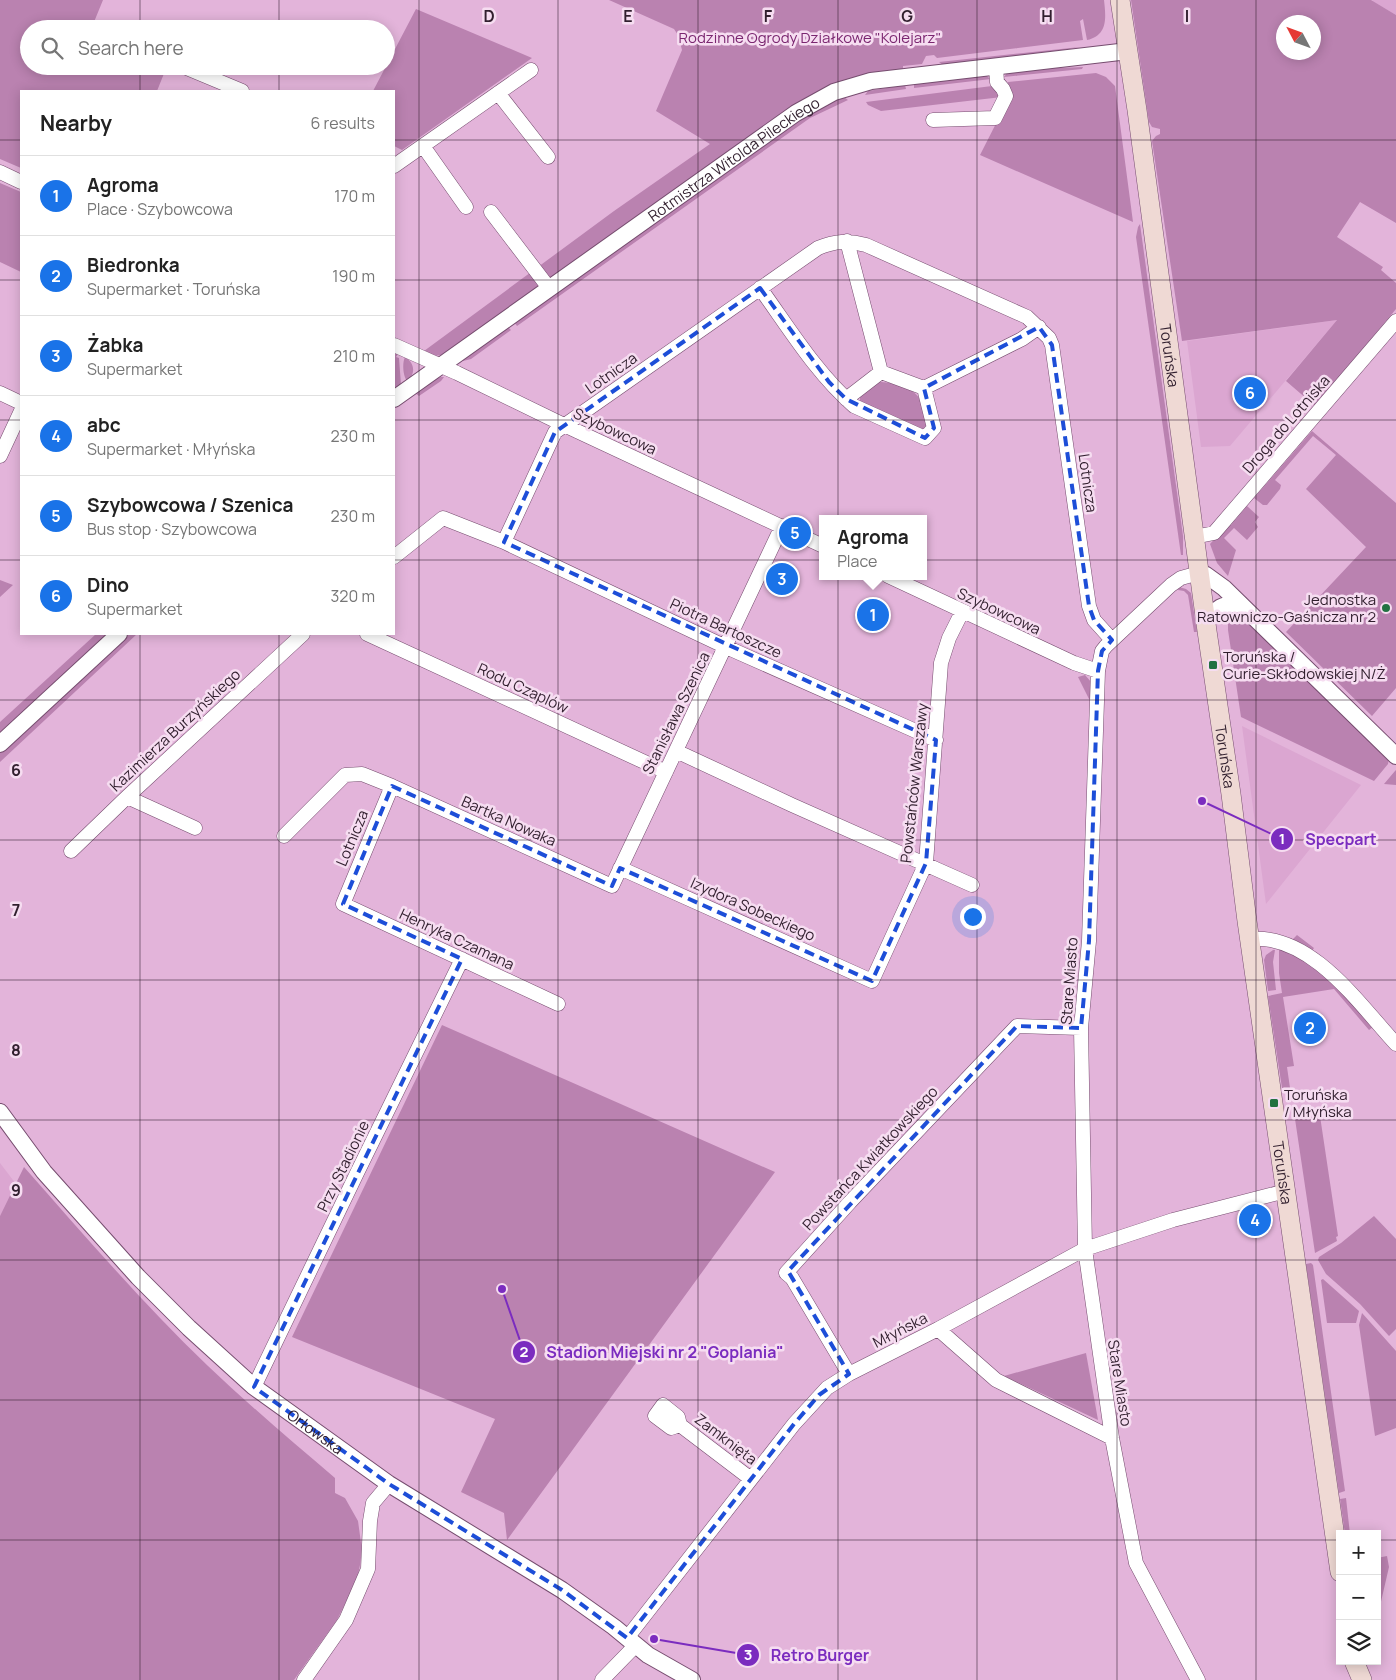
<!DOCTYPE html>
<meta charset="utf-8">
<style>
:root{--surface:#fff;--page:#f2f2f2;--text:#222;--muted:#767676;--line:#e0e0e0;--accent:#1a73e8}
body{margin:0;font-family:Manrope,sans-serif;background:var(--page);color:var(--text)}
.controls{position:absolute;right:15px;bottom:15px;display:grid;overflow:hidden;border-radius:0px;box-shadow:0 2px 12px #0003}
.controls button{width:45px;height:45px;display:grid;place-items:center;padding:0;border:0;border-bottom:1px solid var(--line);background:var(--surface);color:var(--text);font:25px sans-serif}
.compass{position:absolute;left:1276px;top:15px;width:45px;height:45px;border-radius:50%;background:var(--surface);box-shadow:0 2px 12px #0003;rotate:311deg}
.you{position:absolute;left:972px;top:916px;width:18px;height:18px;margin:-12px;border:4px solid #fff;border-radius:50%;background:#1a73e8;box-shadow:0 0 0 8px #1a73e833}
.badge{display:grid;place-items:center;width:32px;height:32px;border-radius:50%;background:var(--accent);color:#fff;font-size:16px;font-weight:700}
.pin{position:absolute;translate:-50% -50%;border:2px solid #fff;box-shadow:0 1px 5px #0006}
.popup{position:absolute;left:819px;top:515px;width:108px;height:65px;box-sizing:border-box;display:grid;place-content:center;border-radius:0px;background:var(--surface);filter:drop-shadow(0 1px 4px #0005);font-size:16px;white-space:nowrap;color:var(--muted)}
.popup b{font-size:19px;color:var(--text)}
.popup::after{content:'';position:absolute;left:50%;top:100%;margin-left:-10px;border:10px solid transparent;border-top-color:var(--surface)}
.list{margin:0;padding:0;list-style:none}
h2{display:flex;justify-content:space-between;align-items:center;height:65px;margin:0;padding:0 20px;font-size:21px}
h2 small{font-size:16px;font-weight:400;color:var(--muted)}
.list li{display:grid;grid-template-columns:32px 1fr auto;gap:15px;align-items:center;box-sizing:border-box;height:80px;padding:0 20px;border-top:1px solid var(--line)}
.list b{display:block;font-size:19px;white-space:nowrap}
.list p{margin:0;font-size:16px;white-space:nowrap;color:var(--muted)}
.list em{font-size:16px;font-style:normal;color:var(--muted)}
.icon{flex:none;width:28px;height:28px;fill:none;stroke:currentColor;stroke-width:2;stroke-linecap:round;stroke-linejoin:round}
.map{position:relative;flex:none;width:1396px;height:1680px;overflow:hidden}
.search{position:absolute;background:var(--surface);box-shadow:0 2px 12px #0003;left:20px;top:20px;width:375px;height:55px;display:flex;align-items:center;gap:12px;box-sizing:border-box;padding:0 18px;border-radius:28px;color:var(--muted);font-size:19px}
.panel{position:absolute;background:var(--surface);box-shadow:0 2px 12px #0003;left:20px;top:90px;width:375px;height:545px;border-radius:0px}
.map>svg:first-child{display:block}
.built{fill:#dba6d1}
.green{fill:#ba82b0;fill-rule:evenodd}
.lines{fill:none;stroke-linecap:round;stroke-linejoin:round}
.minor-casing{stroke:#764d6f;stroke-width:15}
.tertiary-casing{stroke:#764d6f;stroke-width:18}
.secondary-casing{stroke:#764d6f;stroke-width:20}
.minor{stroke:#fff;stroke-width:14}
.tertiary{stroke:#fff;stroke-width:16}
.secondary{stroke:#efd9d4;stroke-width:19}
.marked{fill:none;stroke:#1d4ed8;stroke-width:4;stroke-dasharray:10 6;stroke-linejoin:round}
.grid{fill:none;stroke:#311f2e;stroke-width:1;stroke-opacity:0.55}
.poi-dot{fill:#227242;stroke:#f6ddf1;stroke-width:2}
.labels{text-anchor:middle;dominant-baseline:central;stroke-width:5;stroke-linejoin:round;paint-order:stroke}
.park-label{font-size:15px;fill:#7a2670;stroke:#f6ddf1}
.street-label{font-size:15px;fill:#311f2e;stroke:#f6ddf1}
.poi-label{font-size:15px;fill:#311f2e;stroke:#f6ddf1;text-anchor:start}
.grid-label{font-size:16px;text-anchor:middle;font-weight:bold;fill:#311f2e;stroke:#f6ddf1;stroke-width:5;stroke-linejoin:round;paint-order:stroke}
.leader{fill:none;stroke:#7b2cbf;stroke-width:2}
.callout-dot{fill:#7b2cbf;stroke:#f6ddf1;stroke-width:2}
.mark-label{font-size:15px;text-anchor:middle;font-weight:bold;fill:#fff}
.callout-label{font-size:16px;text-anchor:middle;font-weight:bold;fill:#7b2cbf;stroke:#f6ddf1;stroke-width:5;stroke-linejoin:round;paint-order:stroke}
</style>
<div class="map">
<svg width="1396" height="1680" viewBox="0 0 1396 1680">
<rect width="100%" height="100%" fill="#e3b4da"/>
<path class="built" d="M1373,0H1396V15L1372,1Z
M1337,320L1230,446L1201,447L1187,341Z
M1242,726L1361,785L1266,904Z
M0,1163L16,1184L0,1216Z"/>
<path class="green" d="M0,0H103L94,22L113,29H29V66H167L157,91H21V168L0,159Z
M609,0H1104C1106,18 1108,35 1087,40L1083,19L1080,21L1083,40L937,58L934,55L926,56L922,64L903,66V71L830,86L809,96L445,354L436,356L424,351L614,211L710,144L656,111L682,50L678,35L674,29Z
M1131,0H1371L1396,15V223L1360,202L1337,237L1383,267L1381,270L1396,283V309L1315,406L1286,381L1337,320L1182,341L1152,141L1156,136L1160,134V129L1152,127L1149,122ZM1284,22H1314V52H1284Z
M416,9L532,58L402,150L394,146V91H373Z
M1080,47L1032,56L943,65L939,62Z
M1083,67L1082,69L1004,77L1007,73L1034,69Z
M1096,73L1106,77L1115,86L1133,222L980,155L1010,96L1008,82Z
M985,75L991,79L914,88V84Z
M905,85L906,89L865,95L868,91Z
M992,86L1002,97L881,111L868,105L866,102Z
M844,97L848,100L810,118L517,326L514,322L809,114Z
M0,183L21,192V272L0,262Z
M1140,224L1183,536V555H1181L1136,237L1138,227Z
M507,326L511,330L471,359L463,361L464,357Z
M394,352L398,354L396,357L399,358L401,385L394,391Z
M405,357C415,363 416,374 407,381C403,376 402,363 405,357Z
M441,377H444L441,381L419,396L415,393L434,379Z
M879,382C891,382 913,387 919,398C924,405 925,417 927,425L922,430L860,401V397L867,390Z
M1312,431L1396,503V688L1372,716L1286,632L1366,547L1306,489L1336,455L1313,436L1275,480L1281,485L1280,489L1267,505H1263L1254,498Z
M1247,506L1259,517L1255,522L1258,527L1247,540L1234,528L1224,538L1236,550L1228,576L1217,563L1210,544L1229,523L1231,525Z
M0,580L13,585L0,597Z
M1179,587L1186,589L1191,593L1197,632H1194L1188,595L1184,591L1178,590Z
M1247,618L1389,758L1388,764L1374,781L1241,717L1228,630V622L1233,619L1242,623Z
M96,634H109L0,734V722Z
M129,634H137L0,762V753Z
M1085,675L1092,683L1091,699H1089L1078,677Z
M1396,770V785L1384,784L1395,771Z
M1297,935L1314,948L1312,951L1292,940Z
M1279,949L1301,959L1330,977L1373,1027L1369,1030L1334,989L1283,997L1294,1066L1287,1067L1290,1088H1282L1268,996L1282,993L1279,973Z
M1273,950H1275L1273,962L1276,990L1268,991L1264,960L1266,955Z
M442,1025L775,1172L507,1540L504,1513L461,1492L495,1419L292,1337Z
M1320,1116L1338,1236L1336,1237L1337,1241L1315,1253L1295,1119Z
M24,1167C69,1218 114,1270 161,1319C215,1376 275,1427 335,1478V1493L345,1498L358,1521L362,1550L360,1565L357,1580L337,1620L294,1680H0V1216Z
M1374,1216L1396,1239V1329L1389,1336L1360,1304L1326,1274L1318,1260L1319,1257L1341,1243Z
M1311,1263L1313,1265L1345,1491L1339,1493L1306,1264Z
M1323,1279L1359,1311L1356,1323H1327L1321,1280Z
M1362,1313L1396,1351V1428L1375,1436L1359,1325Z
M1086,1353L1098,1420L1004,1376Z
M1346,1498L1350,1534H1345L1340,1499Z
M1387,1556L1389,1567L1377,1619V1558Z"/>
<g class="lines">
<g class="minor-casing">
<path id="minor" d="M182,66L242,91
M498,93L548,157
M933,120L995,118L1006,96L1003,89L997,82L996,67
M423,146L466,207
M394,166L531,70
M0,172L21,182
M491,212L549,288
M847,241L881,372
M760,288C789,328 816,373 854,406L925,438L934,428L924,388L881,372L846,399
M394,345L457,373L564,425L823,546
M924,388L1022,339L1039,327
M0,393L21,403
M0,456L21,411
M1194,537L1214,533L1396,321
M504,542L555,432L818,248C835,241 848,240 866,245L1027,317L1049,338L1052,345L1089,606L1094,620L1112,640
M394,557L443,518L504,542L726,647L936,740
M888,576L1074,663L1098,671
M367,634L666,772
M676,751L792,805L972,885
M392,786L343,904L558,1004
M127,797L195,828
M284,836L345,775L362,774L392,786L612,886L782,526
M71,851L127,797L303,634
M620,868L872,981L926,863L941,663L949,638L962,612
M1250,939C1311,933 1359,1004 1396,1044
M938,1329L996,1380L1112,1438
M849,1374L792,1278L786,1273L850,1202L1017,1026L1081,1028
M254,1387L357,1173L462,959
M680,1425L671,1428L655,1416L663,1405L678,1417L680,1425L751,1479
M627,1638L794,1424L827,1388L849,1374L938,1329L1085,1249L1173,1220L1286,1191
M304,1680L346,1620L368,1569L370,1521L373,1503L389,1484
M602,1680L636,1645
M1198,1680L1136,1563L1112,1438L1085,1249L1081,1028L1089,941L1098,671L1102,651L1106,646L1171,585L1181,578L1199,573"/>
</g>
<g class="tertiary-casing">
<g id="tertiary">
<path id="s1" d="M394,399L796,113L834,92L871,81L1128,51"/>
<path d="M1199,573L1206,575L1224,588L1396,756"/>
<path d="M1206,622C1217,608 1222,603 1240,604"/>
<path d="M0,744L119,634"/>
<path id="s2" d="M0,1112L44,1172L138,1277L189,1328L254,1387L389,1484L562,1590L614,1627L648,1655L692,1680"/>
</g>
</g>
<g class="secondary-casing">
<g id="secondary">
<path id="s3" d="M1120,0L1137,110L1207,631L1231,794L1247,921L1340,1572"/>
<path d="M1354,1661L1362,1680"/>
</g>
</g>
<use href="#minor" class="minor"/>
<use href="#tertiary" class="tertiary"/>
<use href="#secondary" class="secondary"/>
</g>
<path class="marked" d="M760,288L829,382L846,399L925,438L934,428L924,388L1039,327L1052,345L1089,606L1094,620L1112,640L1102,651L1098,671L1089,941L1081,1028L1017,1026L788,1271L849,1374L819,1395L794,1424L627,1638L562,1590L389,1484L254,1387L462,959L343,904L392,786L612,886L620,868L872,981L926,863L936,740L504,542L555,432Z"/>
<path class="grid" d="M140,0V29M279,0V29M419,0V1680M558,0V1680M698,0V1680M838,0V1680M977,0V1680M1117,0V1680M1256,0V1680M140,66V91M279,66V91M0,140H21M394,140H1396M0,280H21M394,280H1396M0,420H21M394,420H1396M0,560H21M394,560H1396M140,634V1680M279,634V1680M0,700H1396M0,840H1396M0,980H1396M0,1120H1396M0,1260H1396M0,1400H1396M0,1540H1340M1377,1540H1396"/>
<g class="poi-dot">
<circle cx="1386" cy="608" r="5"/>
<rect x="1208" y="660" width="10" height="10" rx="2.5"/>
<rect x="1269" y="1098" width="10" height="10" rx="2.5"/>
</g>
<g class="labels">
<g class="park-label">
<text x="810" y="37">Rodzinne Ogrody Działkowe "Kolejarz"</text>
</g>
<g class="street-label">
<text stroke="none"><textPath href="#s1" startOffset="416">Rotmistrza Witolda Pileckiego</textPath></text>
<text stroke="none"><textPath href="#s3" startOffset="359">Toruńska</textPath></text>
<text transform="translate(611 373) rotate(-35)">Lotnicza</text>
<text transform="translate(1286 424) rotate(-49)">Droga do Lotniska</text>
<text transform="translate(615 431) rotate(25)">Szybowcowa</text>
<text transform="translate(1088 483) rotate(82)">Lotnicza</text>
<text transform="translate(999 611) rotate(25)">Szybowcowa</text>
<text transform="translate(726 628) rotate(25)">Piotra Bartoszcze</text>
<text transform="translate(523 688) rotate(25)">Rodu Czaplów</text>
<text transform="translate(676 713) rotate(-64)">Stanisława Szenica</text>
<text transform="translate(175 730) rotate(-43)">Kazimierza Burzyńskiego</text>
<text stroke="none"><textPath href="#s3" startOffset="764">Toruńska</textPath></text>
<text transform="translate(914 783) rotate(-84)">Powstańców Warszawy</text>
<text transform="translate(509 821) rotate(24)">Bartka Nowaka</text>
<text transform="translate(352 838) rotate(-67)">Lotnicza</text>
<text transform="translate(753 909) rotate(24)">Izydora Sobeckiego</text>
<text transform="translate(457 939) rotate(25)">Henryka Czamana</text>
<text transform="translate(1069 981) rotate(-86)">Stare Miasto</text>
<text transform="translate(870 1158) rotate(-47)">Powstańca Kwiatkowskiego</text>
<text transform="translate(343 1166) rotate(-64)">Przy Stadionie</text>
<text stroke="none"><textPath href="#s3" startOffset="1184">Toruńska</textPath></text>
<text transform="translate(900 1330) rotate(-27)">Młyńska</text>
<text transform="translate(1120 1383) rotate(81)">Stare Miasto</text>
<text stroke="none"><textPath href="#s2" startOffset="451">Orłowska</textPath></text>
<text transform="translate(726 1439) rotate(37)">Zamknięta</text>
</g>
<g class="poi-label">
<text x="1376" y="599" text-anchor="end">Jednostka<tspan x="1376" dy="17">Ratowniczo-Gaśnicza nr 2</tspan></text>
<text x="1223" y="656">Toruńska /<tspan x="1223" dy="17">Curie-Skłodowskiej N/Ż</tspan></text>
<text x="1284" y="1094">Toruńska<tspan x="1284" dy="17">/ Młyńska</tspan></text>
</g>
</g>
<g class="grid-label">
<text x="489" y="22">D</text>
<text x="628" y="22">E</text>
<text x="768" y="22">F</text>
<text x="907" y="22">G</text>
<text x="1047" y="22">H</text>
<text x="1187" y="22">I</text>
<text x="16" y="776">6</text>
<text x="16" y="916">7</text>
<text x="16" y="1056">8</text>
<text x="16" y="1196">9</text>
</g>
<path class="leader" d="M1202 801L1282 839M502 1289L524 1352M654 1639L748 1655"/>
<g class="callout-dot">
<circle cx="1202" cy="801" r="5"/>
<circle cx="502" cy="1289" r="5"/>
<circle cx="654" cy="1639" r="5"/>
<circle cx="1282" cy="839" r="12"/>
<circle cx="524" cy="1352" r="12"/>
<circle cx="748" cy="1655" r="12"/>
</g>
<g class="mark-label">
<text x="1282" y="844">1</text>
<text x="524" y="1357">2</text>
<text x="748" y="1660">3</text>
</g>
<g class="callout-label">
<text x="1341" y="845">Specpart</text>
<text x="665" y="1358">Stadion Miejski nr 2 "Goplania"</text>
<text x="820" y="1661">Retro Burger</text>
</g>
</svg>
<div class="controls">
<button>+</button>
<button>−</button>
<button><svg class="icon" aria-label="layers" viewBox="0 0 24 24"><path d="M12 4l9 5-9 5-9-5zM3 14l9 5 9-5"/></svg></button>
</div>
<svg class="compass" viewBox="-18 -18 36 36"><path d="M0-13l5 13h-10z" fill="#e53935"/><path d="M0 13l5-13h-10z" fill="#767676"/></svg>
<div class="you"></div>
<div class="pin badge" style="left:873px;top:615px">1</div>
<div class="popup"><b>Agroma</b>Place</div>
<div class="pin badge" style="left:1310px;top:1028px">2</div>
<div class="pin badge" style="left:782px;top:579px">3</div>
<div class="pin badge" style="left:1255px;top:1220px">4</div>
<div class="pin badge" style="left:795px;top:533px">5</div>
<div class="pin badge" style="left:1250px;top:393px">6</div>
<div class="search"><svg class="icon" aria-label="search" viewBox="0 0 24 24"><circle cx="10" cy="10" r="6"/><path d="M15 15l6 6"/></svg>Search here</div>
<section class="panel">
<h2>Nearby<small>6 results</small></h2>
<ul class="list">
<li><span class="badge">1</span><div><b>Agroma</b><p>Place · Szybowcowa</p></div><em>170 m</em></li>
<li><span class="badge">2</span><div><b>Biedronka</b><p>Supermarket · Toruńska</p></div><em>190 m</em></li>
<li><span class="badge">3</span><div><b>Żabka</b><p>Supermarket</p></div><em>210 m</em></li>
<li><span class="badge">4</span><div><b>abc</b><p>Supermarket · Młyńska</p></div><em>230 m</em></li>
<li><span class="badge">5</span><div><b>Szybowcowa / Szenica</b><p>Bus stop · Szybowcowa</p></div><em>230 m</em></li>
<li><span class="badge">6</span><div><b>Dino</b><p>Supermarket</p></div><em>320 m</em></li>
</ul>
</section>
</div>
